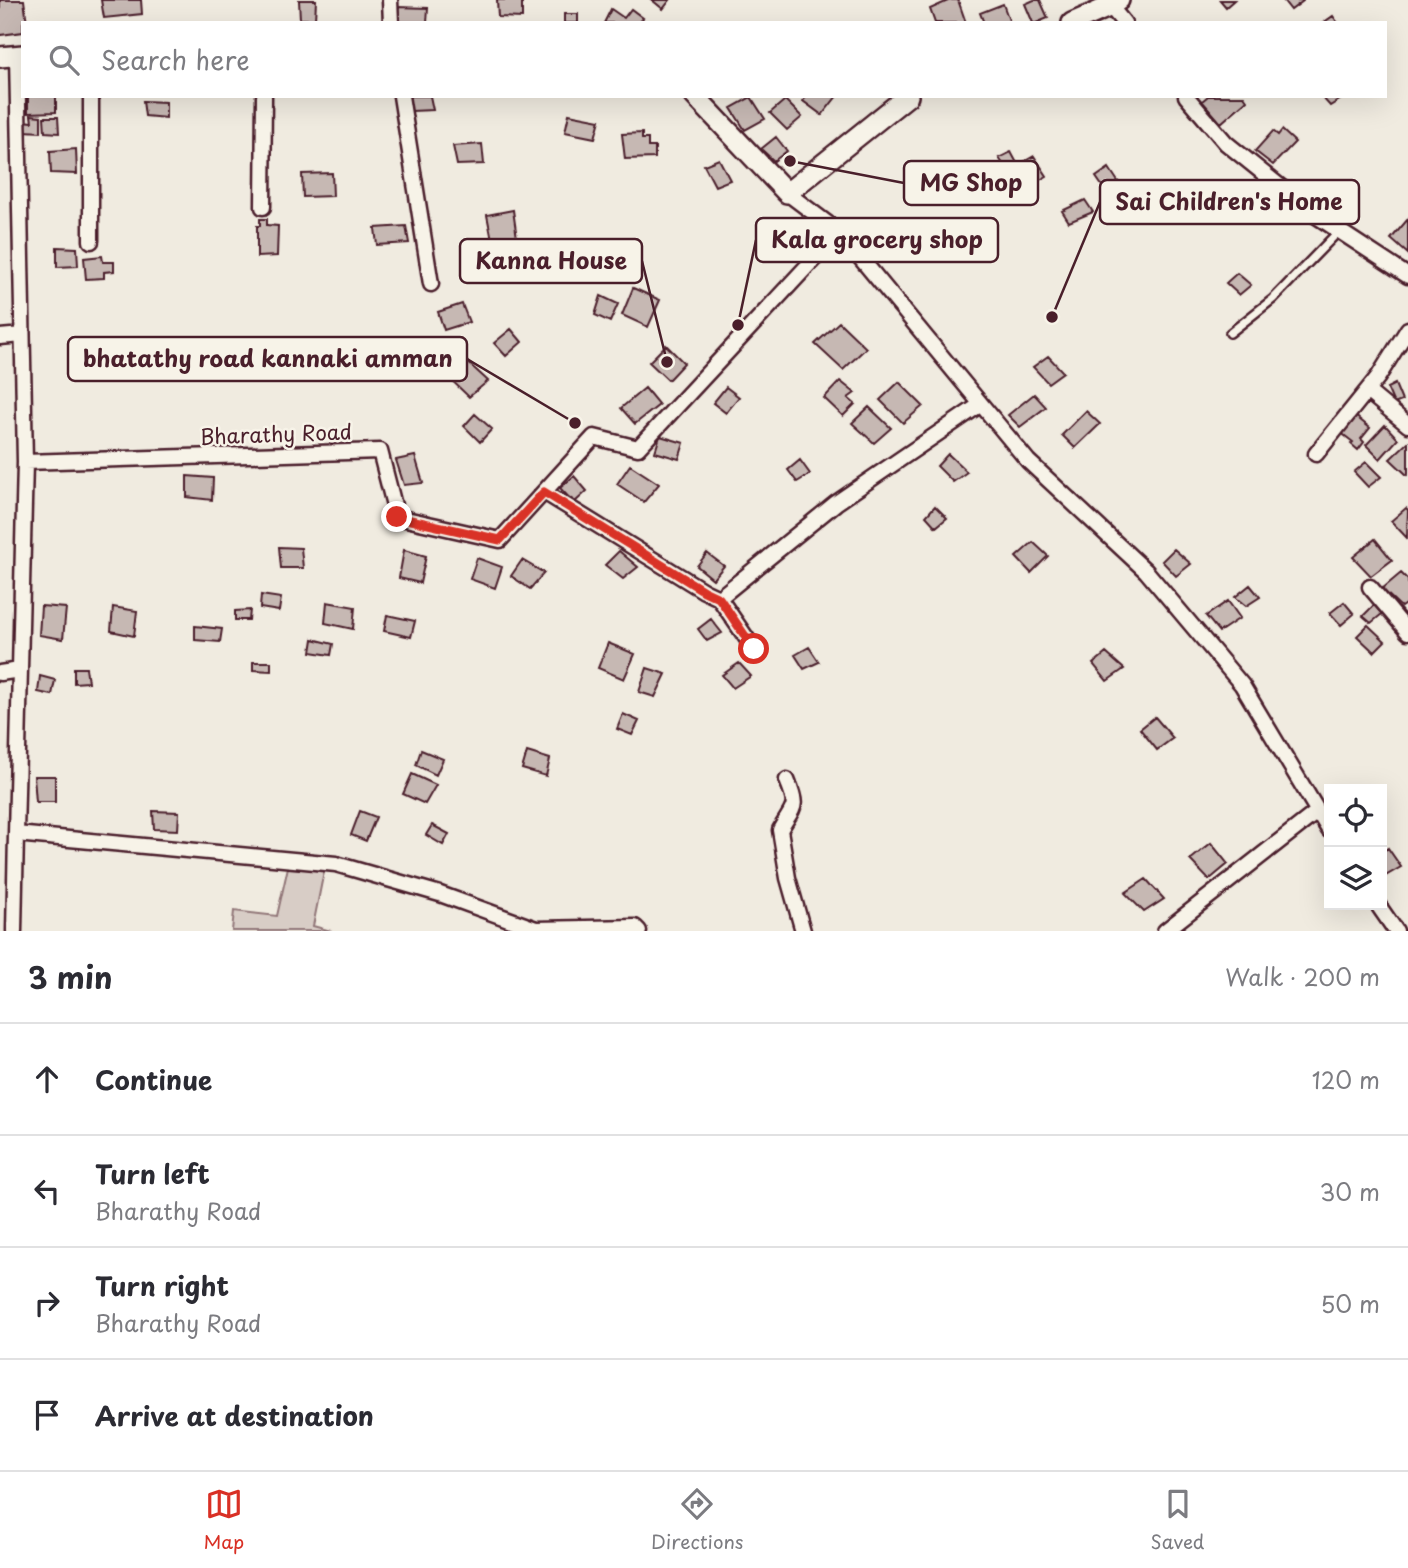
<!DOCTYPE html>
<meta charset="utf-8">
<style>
:root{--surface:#fff;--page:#f7f7f7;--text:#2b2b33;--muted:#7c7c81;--line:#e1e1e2;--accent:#d93025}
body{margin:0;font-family:"Playpen Sans",sans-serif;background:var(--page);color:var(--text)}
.controls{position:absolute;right:21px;bottom:21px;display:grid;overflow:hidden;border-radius:0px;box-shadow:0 7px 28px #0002}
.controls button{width:63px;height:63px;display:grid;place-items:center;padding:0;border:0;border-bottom:2px solid var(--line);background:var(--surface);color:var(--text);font:35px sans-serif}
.stop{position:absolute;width:21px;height:21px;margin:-16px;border:5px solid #d93025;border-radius:50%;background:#fff}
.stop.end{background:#d93025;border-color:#fff;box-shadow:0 2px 7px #0008}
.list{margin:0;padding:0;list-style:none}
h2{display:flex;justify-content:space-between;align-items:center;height:91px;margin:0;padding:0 28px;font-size:30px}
h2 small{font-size:23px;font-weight:400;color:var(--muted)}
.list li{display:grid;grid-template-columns:46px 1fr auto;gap:21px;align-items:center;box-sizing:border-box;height:112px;padding:0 28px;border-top:2px solid var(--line)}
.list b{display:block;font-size:26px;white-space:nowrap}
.list p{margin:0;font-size:23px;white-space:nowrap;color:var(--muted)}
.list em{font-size:23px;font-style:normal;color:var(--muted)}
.icon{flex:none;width:38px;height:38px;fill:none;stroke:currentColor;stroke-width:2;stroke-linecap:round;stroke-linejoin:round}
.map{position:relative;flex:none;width:1408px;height:931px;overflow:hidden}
.search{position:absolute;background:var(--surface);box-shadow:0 7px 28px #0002;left:21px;right:21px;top:21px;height:77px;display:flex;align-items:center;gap:18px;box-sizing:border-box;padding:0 24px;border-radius:0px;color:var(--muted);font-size:26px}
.sheet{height:539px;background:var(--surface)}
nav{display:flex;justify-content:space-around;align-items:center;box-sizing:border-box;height:98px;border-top:2px solid var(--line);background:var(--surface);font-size:19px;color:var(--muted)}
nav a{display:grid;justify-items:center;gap:4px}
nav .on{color:var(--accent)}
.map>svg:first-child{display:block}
.green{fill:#d8cdc6;stroke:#917678;stroke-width:2}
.building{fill:#c6b8b3;stroke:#4a1f2b;stroke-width:2}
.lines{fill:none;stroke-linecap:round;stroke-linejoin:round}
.lane-casing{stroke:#4a1f2b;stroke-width:12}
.street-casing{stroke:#4a1f2b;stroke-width:19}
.secondary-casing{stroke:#4a1f2b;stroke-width:24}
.lane{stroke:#f7f3e8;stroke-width:7}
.street{stroke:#f7f3e8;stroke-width:14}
.secondary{stroke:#f7f3e8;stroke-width:19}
.route{stroke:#d93025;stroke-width:9}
.labels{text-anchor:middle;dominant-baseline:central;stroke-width:5;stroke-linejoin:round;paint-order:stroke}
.street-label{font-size:21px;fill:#4a1f2b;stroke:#f7f3e8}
.leader{fill:none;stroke:#4a1f2b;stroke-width:2.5}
.callout-dot{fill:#4a1f2b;stroke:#f7f3e8;stroke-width:2.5}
.callout{fill:#f7f3e8;stroke:#4a1f2b;stroke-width:2.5}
.callout-label{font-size:23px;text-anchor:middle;font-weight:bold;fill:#4a1f2b}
</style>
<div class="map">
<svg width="1408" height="931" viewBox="0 0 1408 931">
<rect width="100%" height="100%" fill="#f0ebe0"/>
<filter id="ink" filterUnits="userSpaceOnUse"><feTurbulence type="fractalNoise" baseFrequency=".0143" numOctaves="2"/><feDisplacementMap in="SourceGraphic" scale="14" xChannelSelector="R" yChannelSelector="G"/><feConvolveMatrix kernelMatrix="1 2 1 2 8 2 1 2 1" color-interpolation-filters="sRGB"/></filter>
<g filter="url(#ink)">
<path class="green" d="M288,867L324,871L313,926L331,931H232L234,911L277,916Z"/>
<path class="building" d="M0,0H24L27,23H23V32L0,35Z
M101,0H141L142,14L104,18Z
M299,0H316L315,20L300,19Z
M497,0H522V18L498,17Z
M652,0H670L663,9Z
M950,0H958L966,23H935L930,9Z
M1034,0H1040L1048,18L1036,23H1033L1025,4Z
M1220,0H1234L1226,7Z
M1283,0H1303V1L1291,10Z
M1003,4L1010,23H984L980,13Z
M397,7L428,8L427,23H396Z
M611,9L624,18L631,9L643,18L639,23H604Z
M564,14H578V23H564Z
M1333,16L1338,23H1323Z
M28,96H56V112L28,113Z
M409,96H430L433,110L411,111Z
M807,96H837L822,115L803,101Z
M1208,96H1244L1247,100L1221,123L1202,101Z
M1321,96H1346L1330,106Z
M751,97L765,119L745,130L731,108Z
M785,100L802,117L787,130L770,113Z
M143,101L166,102V118L145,116Z
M569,114L600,120L595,138L565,132Z
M31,115L41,116V132L24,131L22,121L32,122Z
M44,117H58L59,133L45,132Z
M1282,130L1295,142L1273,165L1255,151L1273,131L1278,135Z
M642,133V139H648V147H655V158L625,159L622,134Z
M776,137L787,151L774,161L761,149Z
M482,144L484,164L457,165L453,146Z
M76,149L77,174L51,173L50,151Z
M1011,152L1018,165L1034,156L1047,176L1029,186L1032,193L1024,198L1019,191L1000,201L988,182L1007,170L999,158Z
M719,159L730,180L715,186L704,165Z
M1109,168L1125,192L1111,199L1096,177Z
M332,173L333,196L303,197L302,174Z
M1085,200L1093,212L1069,222L1062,211Z
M513,210L517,238L492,240L487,215Z
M260,219H267V225L278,226L277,256L257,257V226H260Z
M1408,219V254L1391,239Z
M406,226L409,243L377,245L375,228Z
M57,247L77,248L78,266L57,267Z
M102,256L103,262H114V271L104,272V278L86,279L84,258Z
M1237,273L1251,285L1239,295L1226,283Z
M633,288L660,300L648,327L622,315Z
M601,296L618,304L610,322L595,315Z
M462,304L469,322L444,330L438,312Z
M839,322L866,348L843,370L815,344Z
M511,329L522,342L506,356L494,343Z
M666,345L684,363L668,380L649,362Z
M1048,356L1063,372L1048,383L1033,367Z
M463,358L488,381L469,397L445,374Z
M840,381L855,393L848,398L855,404L843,416L824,398Z
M899,382L923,406L903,423L880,400Z
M1395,384L1402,401L1394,404L1387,388Z
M726,387L739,397L726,413L713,403Z
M645,388L659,405L635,424L621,408Z
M1034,394L1046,407L1020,427L1008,415Z
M869,407L891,428L874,443L852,423Z
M1086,411L1100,424L1075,448L1062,435Z
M475,414L492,429L480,442L464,426Z
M1354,415L1370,428L1361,439L1364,442L1358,450L1351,444L1353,442L1340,432Z
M1385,425L1398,439L1380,459L1366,445Z
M660,436L684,443L679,459L655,452Z
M1408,442V474L1407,475L1390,459Z
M948,454L967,472L953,482L937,466Z
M415,456L423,483L404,485L396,460Z
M800,460L810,474L797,482L788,470Z
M1366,462L1381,477L1368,487L1354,472Z
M630,465L659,484L644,502L617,484Z
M187,476L213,478L212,500L187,497Z
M574,476L587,491L574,503L560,488Z
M935,506L947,518L936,527L926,516Z
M1406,508L1408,510L1407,538L1391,521Z
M1375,539L1392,560L1371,576L1353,557Z
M1033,542L1048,556L1031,573L1016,557Z
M279,547L301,548L303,568H281Z
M1174,549L1191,564L1176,576L1162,561Z
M404,550L426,556L420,583L399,578Z
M619,551L638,567L623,579L605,565Z
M707,553L724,566L713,579L697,566Z
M477,558L502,567L495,588L470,579Z
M522,560L544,573L530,589L511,576Z
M1401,573L1408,580V602L1401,607L1382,589Z
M1250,585L1260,597L1246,606L1235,597Z
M261,595L281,598L279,611L260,608Z
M1228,601L1240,618L1219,632L1206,616Z
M327,602L355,607L353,629L325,623Z
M1344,602L1354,614L1341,625L1330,613Z
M1374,605L1382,614L1371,623L1363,616Z
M41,606L66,608L63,639L39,635Z
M113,607L137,611L134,636L111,631Z
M250,610L249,620H235V611Z
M387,615L415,621L411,637L384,631Z
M711,619L722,633L707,641L698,629Z
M1368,625L1385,641L1374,652L1357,636Z
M195,626L222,629L220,642L195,640Z
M313,639L333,644L331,655L311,652Z
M608,643L635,654L624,679L598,668Z
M809,647L819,662L804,669L795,655Z
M1106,653L1124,669L1107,681L1093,664Z
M253,662H271V671L253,670Z
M739,663L751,676L733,688L722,675Z
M74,668H86L88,682L74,683Z
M647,668L666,674L655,697L639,692Z
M40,676L55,680L52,695L38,692Z
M623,714L639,721L632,735L617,729Z
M1155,717L1173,738L1157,750L1140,729Z
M421,750L443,759L436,775L416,765Z
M527,752L550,759L546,776L522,769Z
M412,774L436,785L425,804L403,794Z
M34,776H55V802H36Z
M153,811L179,812L178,830L154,829Z
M360,811L376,817L366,841L351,835Z
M432,825L449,834L443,845L426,835Z
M1211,843L1228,864L1209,880L1190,860Z
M1388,848L1401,867L1382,878V852Z
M1146,879L1164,899L1144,912L1125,893Z"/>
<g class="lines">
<g class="lane-casing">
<path id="lane" d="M1230,333L1273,299L1339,231"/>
</g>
<g class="street-casing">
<path id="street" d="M390,0L391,23
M1106,1L1124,23
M17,55L25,462L16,834L336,864L440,894L536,929L635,927L639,931
M91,96V241
M401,96L431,284
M1186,96L1226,143L1318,217L1408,276
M787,193L839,232L1028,461L1146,571L1242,685L1329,830
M263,207L264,96
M0,337L22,335
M1367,391L1408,425
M1316,454L1378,377L1408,329
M25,462L380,451L397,517L500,540L594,437L638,448L839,232
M544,492L704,591L719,598L754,649
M1370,587L1408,632
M719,598L836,503L981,404
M0,673L20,670
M787,780C799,809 794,805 780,830L788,878L803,931
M1378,905L1396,931
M14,931L16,834
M1165,931L1318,811"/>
</g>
<g class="secondary-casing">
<path id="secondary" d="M1072,23L1111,6L1119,0
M0,57L23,55
M695,96L787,193L908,96"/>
</g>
<use href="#lane" class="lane"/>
<use href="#street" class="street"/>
<use href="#secondary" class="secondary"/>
</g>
</g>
<g class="lines" filter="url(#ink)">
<path class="route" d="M397,517L500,540L544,492L704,591L719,598L754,649"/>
</g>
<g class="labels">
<g class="street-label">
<text transform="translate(276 433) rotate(-2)">Bharathy Road</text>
</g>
</g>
<path class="leader" d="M790 161L904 183M1052 317L1100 202M738 325L756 240M667 362L642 261M575 423L467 359"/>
<g class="callout-dot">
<circle cx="790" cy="161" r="7"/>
<circle cx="1052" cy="317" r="7"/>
<circle cx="738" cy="325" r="7"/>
<circle cx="667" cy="362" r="7"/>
<circle cx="575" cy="423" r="7"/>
</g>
<g class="callout">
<rect x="904" y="161" width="134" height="44" rx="7"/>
<rect x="1100" y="180" width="259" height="44" rx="7"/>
<rect x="756" y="218" width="242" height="44" rx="7"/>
<rect x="460" y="239" width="182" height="44" rx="7"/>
<rect x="68" y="337" width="399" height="44" rx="7"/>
</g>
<g class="callout-label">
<text x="971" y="191">MG Shop</text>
<text x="1229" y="210">Sai Children's Home</text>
<text x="877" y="248">Kala grocery shop</text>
<text x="551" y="269">Kanna House</text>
<text x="268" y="367">bhatathy road kannaki amman</text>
</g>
</svg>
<div class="controls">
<button><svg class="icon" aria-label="locate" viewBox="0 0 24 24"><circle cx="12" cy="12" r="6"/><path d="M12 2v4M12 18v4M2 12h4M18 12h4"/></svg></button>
<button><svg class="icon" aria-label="layers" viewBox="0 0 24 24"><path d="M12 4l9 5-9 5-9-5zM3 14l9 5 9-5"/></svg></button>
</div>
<div class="stop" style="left:754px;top:649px"></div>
<div class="stop end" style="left:397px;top:517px"></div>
<div class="search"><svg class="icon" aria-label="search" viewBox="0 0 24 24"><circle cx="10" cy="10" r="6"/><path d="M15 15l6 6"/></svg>Search here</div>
</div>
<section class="sheet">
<h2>3 min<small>Walk · 200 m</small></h2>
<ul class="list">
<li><svg class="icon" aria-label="ahead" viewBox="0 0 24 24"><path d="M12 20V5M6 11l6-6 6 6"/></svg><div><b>Continue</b></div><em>120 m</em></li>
<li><svg class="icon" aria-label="left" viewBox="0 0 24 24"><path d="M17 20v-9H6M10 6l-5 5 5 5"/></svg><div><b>Turn left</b><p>Bharathy Road</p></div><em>30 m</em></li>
<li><svg class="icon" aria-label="right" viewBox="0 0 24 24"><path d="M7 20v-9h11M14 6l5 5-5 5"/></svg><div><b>Turn right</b><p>Bharathy Road</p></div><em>50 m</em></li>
<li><svg class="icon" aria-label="arrive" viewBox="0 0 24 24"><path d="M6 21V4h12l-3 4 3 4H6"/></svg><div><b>Arrive at destination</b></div></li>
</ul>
</section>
<nav>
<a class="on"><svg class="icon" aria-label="map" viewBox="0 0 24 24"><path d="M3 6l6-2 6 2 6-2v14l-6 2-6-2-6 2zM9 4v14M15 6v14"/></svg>Map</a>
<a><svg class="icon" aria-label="directions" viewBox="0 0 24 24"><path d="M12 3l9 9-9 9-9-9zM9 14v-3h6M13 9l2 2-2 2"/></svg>Directions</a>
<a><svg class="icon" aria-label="saved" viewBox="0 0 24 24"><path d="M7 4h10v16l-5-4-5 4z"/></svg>Saved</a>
</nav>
